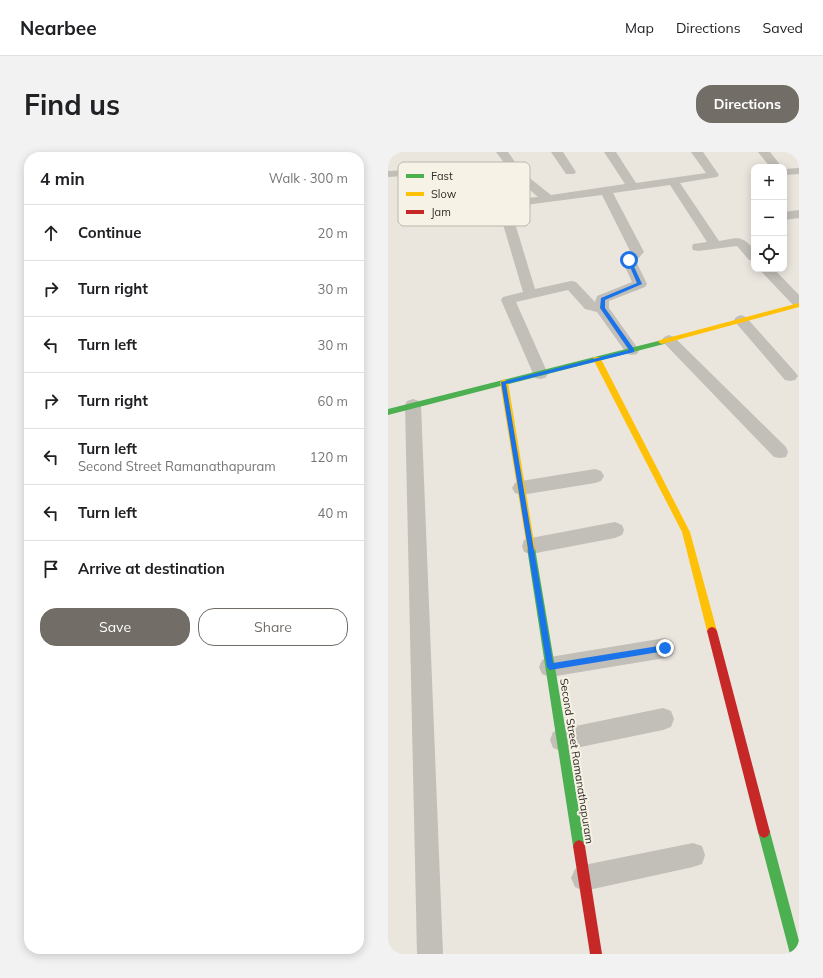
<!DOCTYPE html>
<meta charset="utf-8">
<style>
:root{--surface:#fff;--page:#f2f2f2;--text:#202124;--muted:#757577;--line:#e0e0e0;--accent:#736d67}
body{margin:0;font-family:Mulish,sans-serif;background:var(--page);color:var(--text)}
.controls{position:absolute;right:12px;top:12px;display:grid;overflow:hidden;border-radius:8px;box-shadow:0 2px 10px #0003}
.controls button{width:36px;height:36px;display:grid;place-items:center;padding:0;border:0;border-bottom:1px solid var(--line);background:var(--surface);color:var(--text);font:20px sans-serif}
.stop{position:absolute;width:12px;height:12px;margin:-9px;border:3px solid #1a73e8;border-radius:50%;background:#fff}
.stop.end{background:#1a73e8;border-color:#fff;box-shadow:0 1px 4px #0008}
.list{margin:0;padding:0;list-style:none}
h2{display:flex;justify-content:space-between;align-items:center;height:52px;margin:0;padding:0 16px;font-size:17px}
h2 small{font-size:13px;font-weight:400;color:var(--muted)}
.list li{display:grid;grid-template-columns:26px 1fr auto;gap:12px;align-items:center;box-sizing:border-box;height:56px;padding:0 16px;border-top:1px solid var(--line)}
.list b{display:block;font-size:15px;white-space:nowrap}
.list p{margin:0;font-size:13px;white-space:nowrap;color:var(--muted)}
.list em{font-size:13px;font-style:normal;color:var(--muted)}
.actions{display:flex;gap:8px;padding:12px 16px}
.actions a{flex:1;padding:9px 0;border:1px solid var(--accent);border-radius:16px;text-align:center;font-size:14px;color:var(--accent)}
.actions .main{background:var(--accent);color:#fff}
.icon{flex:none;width:22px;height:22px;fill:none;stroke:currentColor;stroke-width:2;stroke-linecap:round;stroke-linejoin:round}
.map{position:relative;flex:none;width:411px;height:802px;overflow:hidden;border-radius:16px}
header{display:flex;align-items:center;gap:24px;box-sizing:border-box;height:56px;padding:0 20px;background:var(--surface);border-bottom:1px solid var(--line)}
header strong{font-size:19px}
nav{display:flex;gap:22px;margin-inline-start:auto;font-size:14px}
.intro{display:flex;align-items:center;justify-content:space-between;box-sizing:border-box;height:96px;padding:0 24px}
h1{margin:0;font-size:28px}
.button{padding:10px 18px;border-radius:16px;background:var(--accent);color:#fff;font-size:14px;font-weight:700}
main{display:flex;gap:24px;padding:0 24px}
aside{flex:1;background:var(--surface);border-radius:16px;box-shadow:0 2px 10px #0003}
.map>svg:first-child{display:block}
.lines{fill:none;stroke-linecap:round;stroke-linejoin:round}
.street{fill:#c2beb8;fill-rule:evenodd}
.fast{fill:#4caf50;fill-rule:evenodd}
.slow{fill:#ffc107;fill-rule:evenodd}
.jam{fill:#c62828;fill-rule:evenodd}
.route{fill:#1a73e8}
.labels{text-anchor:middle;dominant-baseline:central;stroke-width:4;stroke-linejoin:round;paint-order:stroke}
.street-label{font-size:11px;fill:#332c27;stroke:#f7f2e6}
.key{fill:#f7f2e6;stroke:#bcb7ad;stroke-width:1}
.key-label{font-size:11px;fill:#332c27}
</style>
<header>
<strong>Nearbee</strong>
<nav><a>Map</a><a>Directions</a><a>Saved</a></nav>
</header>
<div class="intro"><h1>Find us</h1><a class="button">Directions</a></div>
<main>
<aside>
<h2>4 min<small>Walk · 300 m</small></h2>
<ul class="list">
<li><svg class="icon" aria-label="ahead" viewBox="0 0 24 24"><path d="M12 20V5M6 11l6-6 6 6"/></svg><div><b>Continue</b></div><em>20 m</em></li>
<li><svg class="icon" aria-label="right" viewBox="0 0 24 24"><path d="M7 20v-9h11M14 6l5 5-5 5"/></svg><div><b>Turn right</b></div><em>30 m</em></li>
<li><svg class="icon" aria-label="left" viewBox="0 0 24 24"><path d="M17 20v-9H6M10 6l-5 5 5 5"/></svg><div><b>Turn left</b></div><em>30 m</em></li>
<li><svg class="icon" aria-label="right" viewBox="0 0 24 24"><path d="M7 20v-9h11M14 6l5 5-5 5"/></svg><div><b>Turn right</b></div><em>60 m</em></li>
<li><svg class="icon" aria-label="left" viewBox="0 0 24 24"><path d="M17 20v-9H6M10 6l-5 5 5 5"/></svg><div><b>Turn left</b><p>Second Street Ramanathapuram</p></div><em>120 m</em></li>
<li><svg class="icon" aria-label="left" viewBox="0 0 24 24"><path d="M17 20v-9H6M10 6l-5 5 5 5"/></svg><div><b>Turn left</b></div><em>40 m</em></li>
<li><svg class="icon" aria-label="arrive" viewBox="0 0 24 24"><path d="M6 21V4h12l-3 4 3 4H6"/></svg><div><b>Arrive at destination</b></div></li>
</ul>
<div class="actions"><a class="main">Save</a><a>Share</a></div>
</aside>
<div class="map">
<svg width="411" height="802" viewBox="0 0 411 802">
<rect width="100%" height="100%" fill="#eae6de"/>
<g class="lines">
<path class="street" d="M108,0H120L134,20L163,43L237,32L216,0H228L248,31L318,21L303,0H315L331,23L329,25L292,31L331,89C350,86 352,82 366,97V109L361,108L349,94L310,99L305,98L304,95L305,92L319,90L282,33L225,41L256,100L248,109L259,132L257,135L221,149V156L251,198L249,202L244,203L239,202L209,160L197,157L180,138L128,150L160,222L157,226L152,227L147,226L113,148L115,145L135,140L109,52L111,49L115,48L150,45L126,24ZM214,43L242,99L234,108L244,130L209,144L207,150L188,130L183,129L147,137L122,55Z
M163,0H175L188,20L186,22H178Z
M370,0H382L394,15H382Z
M78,15L82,16L84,18L82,20L0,25V19Z
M411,16V22L396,23V17Z
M411,58V66L396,68V60Z
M371,117H386L411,143V155L406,154Z
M353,163L358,165L407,220L410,224L407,228L402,229L397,228L348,171L346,168L348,165Z
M281,183L286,185L398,295L400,300L398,305L392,306L386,305L276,191L274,188L276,185Z
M25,247L31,249L33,253L55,802H29L17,253L19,249Z
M207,317L213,319L216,324L213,329L207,331L133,343L127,341L124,336L127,331L133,329Z
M227,370L234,373L236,378L234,383L227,386L143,402L136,400L134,394L136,388L143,386Z
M277,486L284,489L287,496L284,503L277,506L162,525L154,522L151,515L154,508L162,505Z
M275,556L283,559L286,567L283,575L275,578L173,599L165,596L162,588L165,580L173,577Z
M305,691L314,694L317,703L314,712L305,715L196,739L187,735L183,726L187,717L196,713Z"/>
<path class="fast" d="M274,188L278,190L276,192L0,263V257Z
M143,392L146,393L147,396L197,694L195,698L191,700L187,698L185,694L139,396L140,393Z
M376,674L380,676L382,680L411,789V802H402L370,680L372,676Z"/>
<path class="slow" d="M411,151V155L274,192L270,190L272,188Z
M206,205H212L213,207L302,380L329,479L327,482L324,483L321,482L319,479L294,380L205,207Z
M116,227L120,230L147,396L146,399H140L139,396L112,230Z"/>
<path class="jam" d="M324,475L327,476L329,479L382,680L380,684L376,686L372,684L370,680L319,479L321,476Z
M191,688L195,690L197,694L214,802H202L185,694L187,690Z"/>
</g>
<path class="route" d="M241,106L243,108L254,132L217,148V156L246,197V200L118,232L165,511L277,493L280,496L277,499L162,518L159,515L113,230L241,198L212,156L213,146L249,131L239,108Z"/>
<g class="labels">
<g class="street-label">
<text transform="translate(189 609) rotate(81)">Second Street Ramanathapuram</text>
</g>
</g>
<rect x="10" y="10" width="132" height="64" rx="6" class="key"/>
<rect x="18" y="22" width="18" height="4" fill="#4caf50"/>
<rect x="18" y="40" width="18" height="4" fill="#ffc107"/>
<rect x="18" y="58" width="18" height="4" fill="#c62828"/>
<g class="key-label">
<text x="43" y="28">Fast</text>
<text x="43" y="46">Slow</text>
<text x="43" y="64">Jam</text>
</g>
</svg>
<div class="controls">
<button>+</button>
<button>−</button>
<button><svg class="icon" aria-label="locate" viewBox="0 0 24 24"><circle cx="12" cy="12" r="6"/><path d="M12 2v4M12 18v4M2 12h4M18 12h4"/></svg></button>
</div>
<div class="stop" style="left:241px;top:108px"></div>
<div class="stop end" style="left:277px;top:496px"></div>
</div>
</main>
